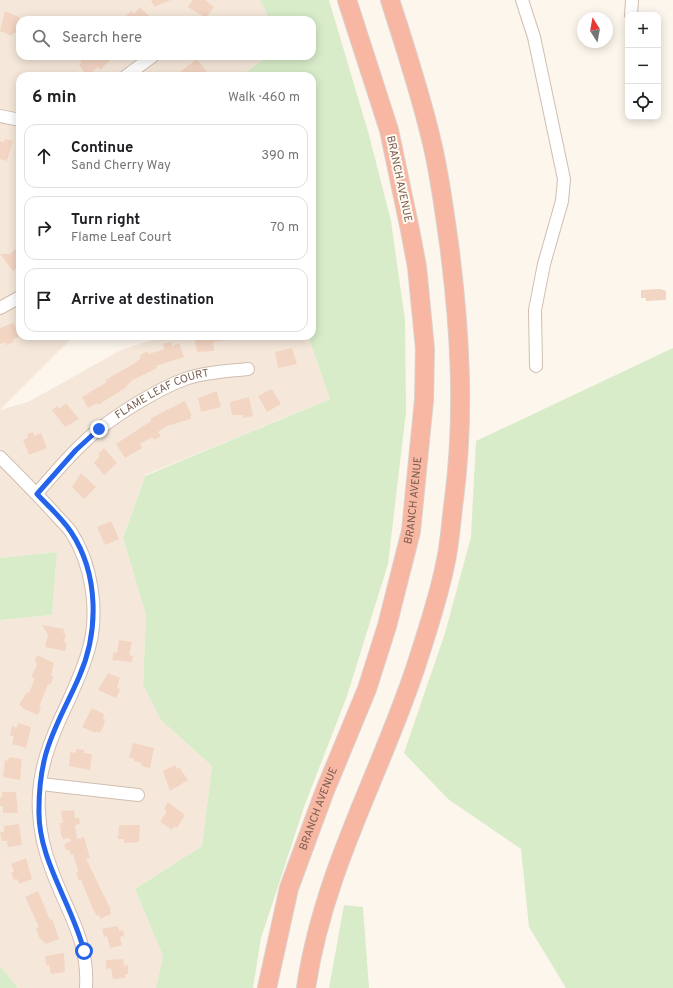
<!DOCTYPE html>
<meta charset="utf-8">
<style>
:root{--surface:#fff;--page:#f6f6f6;--text:#202124;--muted:#757577;--line:#e0e0e0}
body{margin:0;font-family:Overpass,sans-serif;background:var(--page);color:var(--text)}
.controls{position:absolute;right:12px;top:12px;display:grid;overflow:hidden;border-radius:8px;box-shadow:0 2px 10px #0003}
.controls button{width:36px;height:36px;display:grid;place-items:center;padding:0;border:0;border-bottom:1px solid var(--line);background:var(--surface);color:var(--text);font:20px sans-serif}
.compass{position:absolute;left:577px;top:12px;width:36px;height:36px;border-radius:50%;background:var(--surface);box-shadow:0 2px 10px #0003;rotate:349deg}
.stop{position:absolute;width:12px;height:12px;margin:-9px;border:3px solid #2563eb;border-radius:50%;background:#fff}
.stop.end{background:#2563eb;border-color:#fff;box-shadow:0 1px 4px #0008}
.list{margin:0;padding:0;list-style:none}
h2{display:flex;justify-content:space-between;align-items:center;height:52px;margin:0;padding:0 16px;font-size:17px}
h2 small{font-size:13px;font-weight:400;color:var(--muted)}
.list li{display:grid;grid-template-columns:26px 1fr auto;gap:12px;align-items:center;box-sizing:border-box;height:64px;margin:0 8px 8px;padding:0 8px;border:1px solid var(--line);border-radius:12px}
.list b{display:block;font-size:15px;white-space:nowrap}
.list p{margin:0;font-size:13px;white-space:nowrap;color:var(--muted)}
.list em{font-size:13px;font-style:normal;color:var(--muted)}
.icon{flex:none;width:22px;height:22px;fill:none;stroke:currentColor;stroke-width:2;stroke-linecap:round;stroke-linejoin:round}
.map{position:relative;flex:none;width:673px;height:988px;overflow:hidden}
.search{position:absolute;background:var(--surface);box-shadow:0 2px 10px #0003;left:16px;top:16px;width:300px;height:44px;display:flex;align-items:center;gap:10px;box-sizing:border-box;padding:0 14px;border-radius:12px;color:var(--muted);font-size:15px}
.panel{position:absolute;background:var(--surface);box-shadow:0 2px 10px #0003;left:16px;top:72px;width:300px;height:268px;border-radius:12px}
.map>svg:first-child{display:block}
.residential{fill:#f5e8da}
.green{fill:#d8ecc9}
.building{fill:#f3d5c3}
.lines{fill:none;stroke-linecap:round;stroke-linejoin:round}
.minor-casing{stroke:#d1beb0;stroke-width:14}
.highway-casing{stroke:#dad1cd;stroke-width:20}
.minor{stroke:#fff;stroke-width:12}
.highway{stroke:#f7b7a3;stroke-width:18}
.route{stroke:#2563eb;stroke-width:5}
.labels{text-anchor:middle;dominant-baseline:central;stroke-width:4;stroke-linejoin:round;paint-order:stroke}
.street-label{font-size:11px;fill:#7a5c4d;stroke:#fffaf3}
</style>
<div class="map">
<svg width="673" height="988" viewBox="0 0 673 988">
<rect width="100%" height="100%" fill="#fdf6ec"/>
<path class="residential" d="M0,0H260L270,20H20V56H268L240,76H20V336H74L0,410L28,402L121,350L164,336H308L330,399L145,475L123,538L146,615L143,685L161,720L212,766L202,846L135,889L163,956L156,988H18L0,966V620L52,615L57,552L0,558Z"/>
<path class="green" d="M260,0H329L369,135L391,221L405,320L406,412L388,564L347,696L304,807L261,938L253,988H156L163,956L135,889L202,846L212,766L161,720L143,685L146,615L123,538L145,476L330,399L308,336H312V76H240L268,56H312V20H270Z
M673,348V988H566L529,927L521,849L448,799L404,753L445,633L471,537L476,441Z
M57,552L52,615L0,620V558Z
M344,905L363,907L369,988H329Z
M0,966L18,988H0Z"/>
<path class="building" d="M151,0H171L154,7Z
M193,0H205L214,7L206,18L188,7Z
M140,7L153,20H122L131,11L134,14Z
M5,11L19,17V19L22,20H20L19,28L16,33L14,32L12,36L0,31Z
M84,56H114L100,70L98,67L87,76L79,65L82,62L80,60Z
M197,59L207,72L201,76H174Z
M5,139L13,141L7,161L0,159V141L4,142Z
M20,245V265L13,271L0,254H10Z
M660,289L666,291V300L646,301V298H641V290Z
M12,323L14,324L20,336L13,339L14,342L6,345L5,342L0,344V328Z
M194,336H228V340L213,342L214,351L197,352Z
M171,342L172,346L179,343L184,357L156,366L157,368L131,381L125,388L98,405L97,403L88,408L82,397L107,382L105,380L135,363L141,358L139,356L147,351L149,354L164,349L163,344Z
M292,348L297,364L278,368L275,352Z
M272,389L281,404L267,412L258,396Z
M217,391L221,407L201,412L198,398Z
M249,397L253,416L243,418V415H232L230,402Z
M185,401L192,416H190L191,419L167,426L158,432L161,436L154,440L152,437L140,444L142,448L125,458L116,444L151,421L150,419L157,415Z
M66,403L79,419L65,427L52,410L57,406L59,409Z
M33,432L34,436L41,433L47,448L29,455L23,440L28,438L27,434Z
M104,448L117,463L104,475L94,463L100,456L98,454Z
M81,473L96,487L84,499L72,487Z
M111,521L119,539L105,545L97,527Z
M42,625L64,629L63,633L66,634L64,642L67,643L65,651L45,647L48,635Z
M119,640L132,642L129,655L133,656L132,662L112,660L114,652L117,653Z
M37,655L54,663L51,676L54,677L50,685L48,684L39,707L41,708L38,715L22,708L23,707L19,705L27,692L29,693L35,678L31,677L37,665L35,659Z
M108,673L120,678L117,688L120,689L116,698L98,690Z
M92,708L104,714L103,718L105,719L104,725L100,733L96,731L95,733L82,727Z
M18,723L31,727L26,748L12,744L14,737L10,735L12,726L17,728Z
M133,743L154,748L150,768L141,766L142,763L134,761V758H129Z
M76,749L84,750V753L92,754L90,770L69,766L70,752L76,753Z
M9,757L22,759L20,780L3,777L5,760L8,761Z
M175,765L177,769L179,767L188,780L170,791L163,771Z
M2,792H16L18,813H3V806H0V797H2Z
M168,802L185,815L177,828L174,826L172,830L160,822L167,811L164,809Z
M74,810L75,818H79L80,824L75,825L77,839L84,837L90,858L86,859L111,910H110L111,914L100,919L99,915L97,916L93,909L81,880L79,881L76,873L78,871L73,854L71,855L69,850H66L64,844L71,841L70,838L63,839L61,834L60,823H63L61,811Z
M19,824L22,845L8,847L7,841H2L0,832H4V826Z
M123,825H140L139,842L124,843V839H118L119,826Z
M26,858L32,879L19,884L17,879L14,880L11,873L14,871L11,864Z
M38,891L50,920L52,919L59,939L46,944L39,937L36,928L39,927L25,897Z
M118,926L119,931L123,930L124,936L120,937L122,945L110,948L107,936L104,937L102,929Z
M64,953L65,972L51,974L49,965H46L45,956Z
M123,959L124,966L128,965V974H125V978L113,979L111,968L106,969V960Z"/>
<g class="lines">
<g class="minor-casing">
<g id="minor">
<path d="M522,0L534,37L564,179L562,201L544,264L535,310L536,366"/>
<path d="M631,15L632,0"/>
<path d="M126,76L153,56"/>
<path d="M0,116L20,120"/>
<path d="M0,308L20,297"/>
<path d="M0,457C19,476 37,494 55,514C60,520 66,525 71,532C92,564 99,612 89,648C84,667 76,684 68,702C52,735 36,773 39,812C40,831 44,850 51,868C66,911 89,939 86,988"/>
<path id="s1" d="M37,493C56,472 75,448 98,430C121,412 158,389 185,379C205,372 228,371 248,369"/>
<path d="M41,784L138,795"/>
</g>
</g>
<g class="highway-casing">
<g id="highway">
<path id="s2" d="M267,988L289,888L324,793L367,689L387,626L411,531L424,400L425,349L417,267L410,230L389,130L347,0"/>
<path d="M306,988C323,872 379,777 415,669C426,635 438,600 445,565C450,544 451,521 454,499C465,414 460,329 449,244C444,210 440,176 432,143C421,95 405,47 390,0"/>
</g>
</g>
<use href="#minor" class="minor"/>
<use href="#highway" class="highway"/>
</g>
<g class="lines">
<path class="route" d="M84,951C72,903 37,859 39,808C39,792 41,773 45,757C52,729 68,703 79,677C99,632 99,574 71,532C62,518 48,506 37,494L76,450L99,429"/>
</g>
<g class="labels">
<g class="street-label">
<text transform="translate(399 179) rotate(78)">BRANCH AVENUE</text>
<text stroke="none"><textPath href="#s1" startOffset="162">FLAME LEAF COURT</textPath></text>
<text stroke="none"><textPath href="#s2" startOffset="511">BRANCH AVENUE</textPath></text>
<text stroke="none"><textPath href="#s2" startOffset="187">BRANCH AVENUE</textPath></text>
</g>
</g>
</svg>
<div class="controls">
<button>+</button>
<button>−</button>
<button><svg class="icon" aria-label="locate" viewBox="0 0 24 24"><circle cx="12" cy="12" r="6"/><path d="M12 2v4M12 18v4M2 12h4M18 12h4"/></svg></button>
</div>
<svg class="compass" viewBox="-18 -18 36 36"><path d="M0-13l5 13h-10z" fill="#e53935"/><path d="M0 13l5-13h-10z" fill="#757577"/></svg>
<div class="stop" style="left:84px;top:951px"></div>
<div class="stop end" style="left:99px;top:429px"></div>
<div class="search"><svg class="icon" aria-label="search" viewBox="0 0 24 24"><circle cx="10" cy="10" r="6"/><path d="M15 15l6 6"/></svg>Search here</div>
<section class="panel">
<h2>6 min<small>Walk · 460 m</small></h2>
<ul class="list">
<li><svg class="icon" aria-label="ahead" viewBox="0 0 24 24"><path d="M12 20V5M6 11l6-6 6 6"/></svg><div><b>Continue</b><p>Sand Cherry Way</p></div><em>390 m</em></li>
<li><svg class="icon" aria-label="right" viewBox="0 0 24 24"><path d="M7 20v-9h11M14 6l5 5-5 5"/></svg><div><b>Turn right</b><p>Flame Leaf Court</p></div><em>70 m</em></li>
<li><svg class="icon" aria-label="arrive" viewBox="0 0 24 24"><path d="M6 21V4h12l-3 4 3 4H6"/></svg><div><b>Arrive at destination</b></div></li>
</ul>
</section>
</div>
